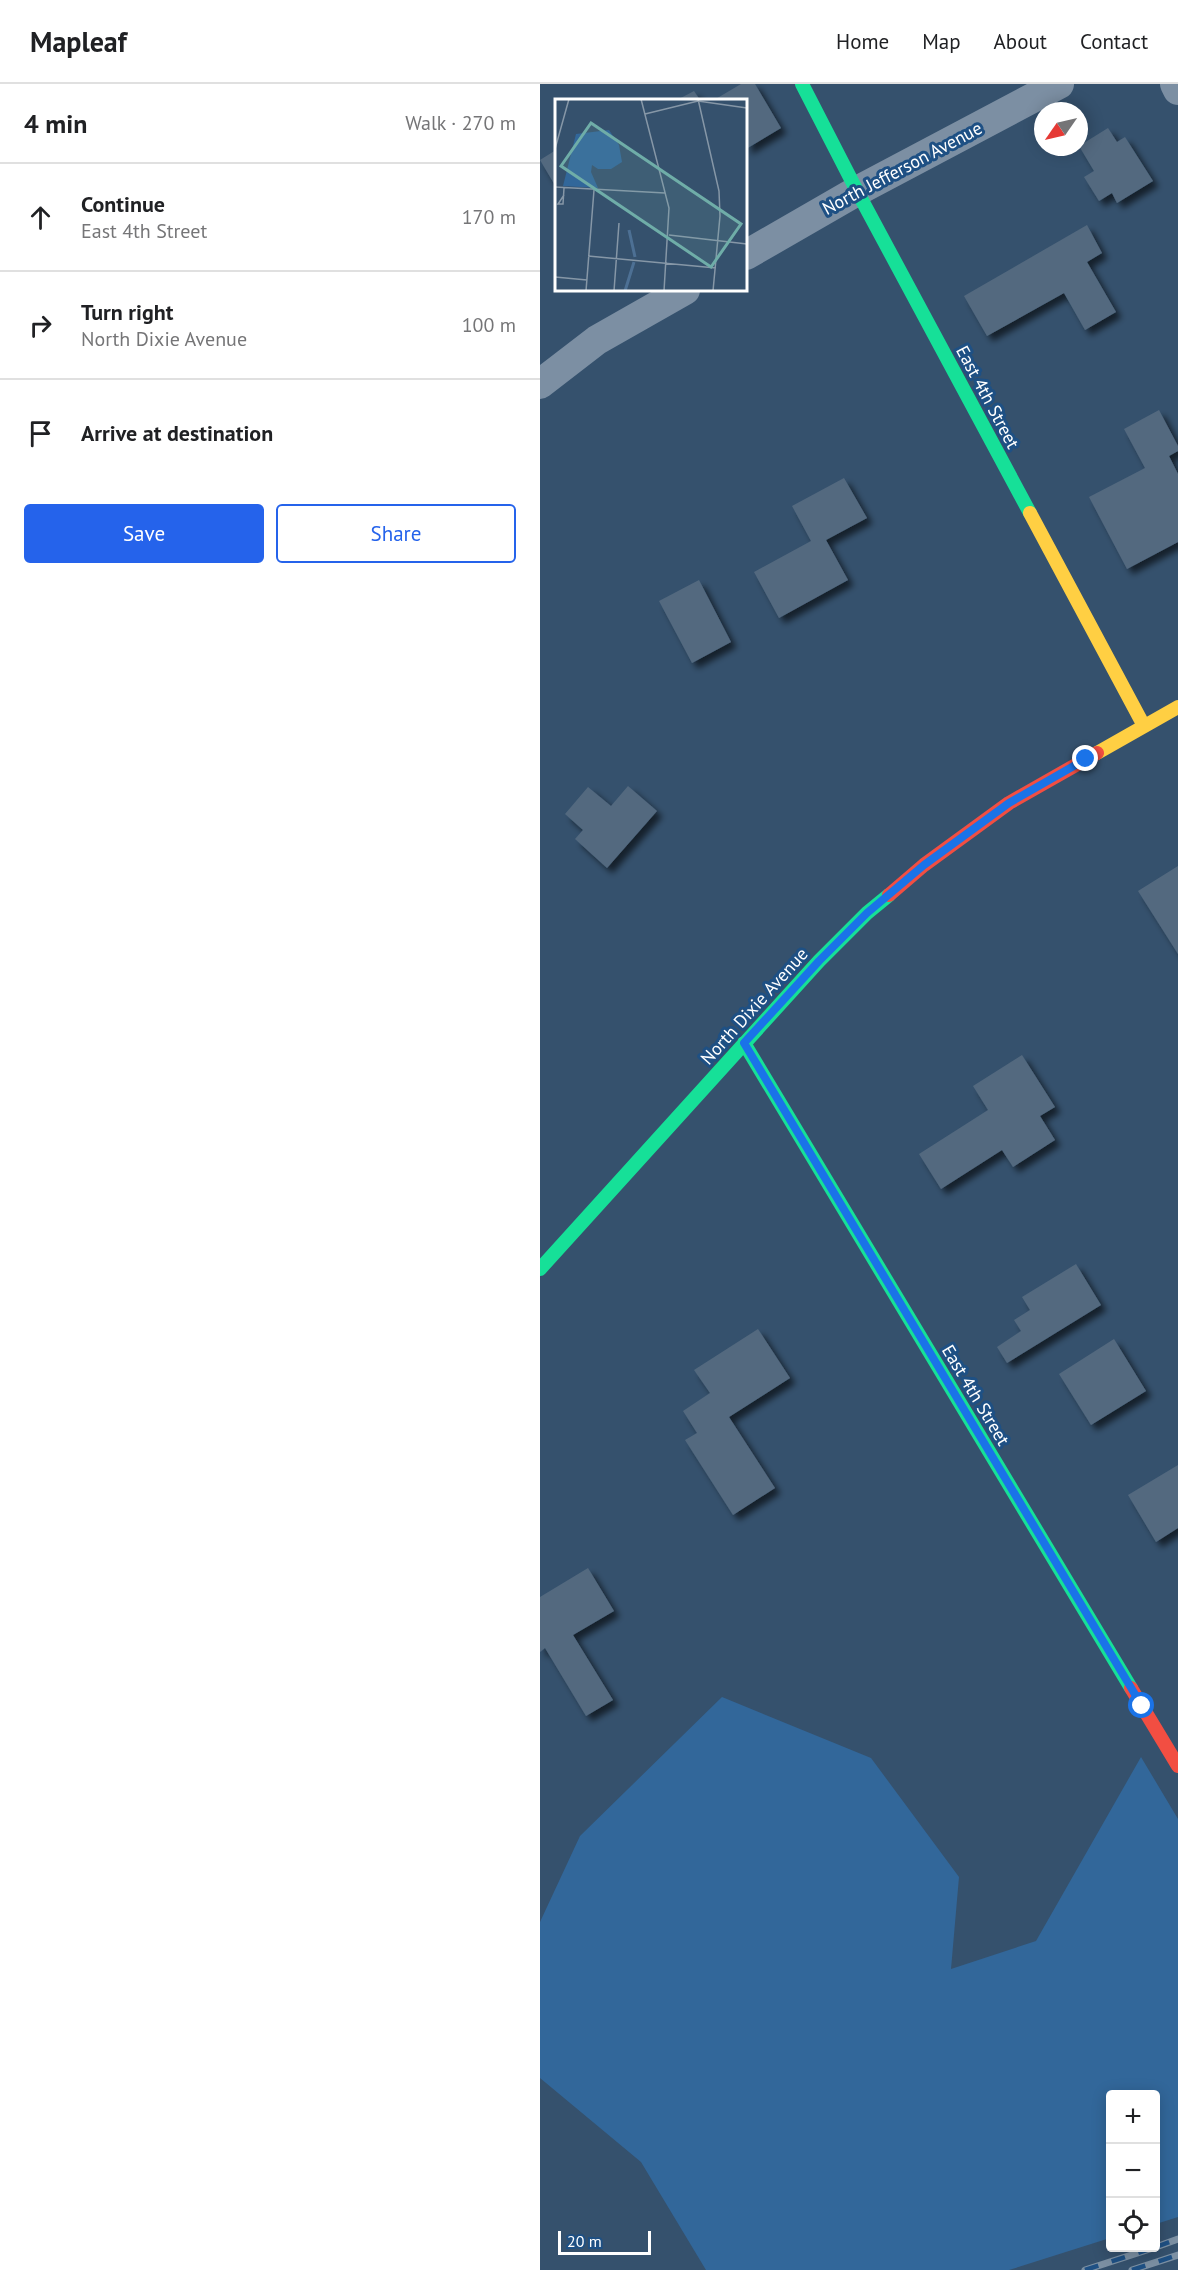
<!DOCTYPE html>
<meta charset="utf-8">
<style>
:root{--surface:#fff;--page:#f6f6f6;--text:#202124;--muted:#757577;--line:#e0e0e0;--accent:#2563eb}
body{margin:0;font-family:"PT Sans",sans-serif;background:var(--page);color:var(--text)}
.controls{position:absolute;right:18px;bottom:18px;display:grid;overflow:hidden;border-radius:6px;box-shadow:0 3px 15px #0003}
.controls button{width:54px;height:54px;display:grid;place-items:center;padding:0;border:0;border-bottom:2px solid var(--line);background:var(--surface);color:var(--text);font:30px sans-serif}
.compass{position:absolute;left:494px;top:18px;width:54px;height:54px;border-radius:50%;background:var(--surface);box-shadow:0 3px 15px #0003;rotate:236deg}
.scale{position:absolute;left:18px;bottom:15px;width:93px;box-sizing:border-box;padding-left:6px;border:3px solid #fff;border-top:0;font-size:16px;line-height:21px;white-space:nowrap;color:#fff;-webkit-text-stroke:4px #1e5084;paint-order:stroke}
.stop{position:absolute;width:18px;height:18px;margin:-14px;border:4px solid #1a73e8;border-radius:50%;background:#fff}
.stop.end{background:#1a73e8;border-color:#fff;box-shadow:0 2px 6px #0008}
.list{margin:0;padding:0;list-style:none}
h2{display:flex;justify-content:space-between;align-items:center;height:78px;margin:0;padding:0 24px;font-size:26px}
h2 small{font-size:20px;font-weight:400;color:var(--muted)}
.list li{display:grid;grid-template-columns:39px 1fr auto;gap:18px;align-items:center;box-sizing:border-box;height:108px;padding:0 24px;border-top:2px solid var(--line)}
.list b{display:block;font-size:22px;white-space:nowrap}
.list p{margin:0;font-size:20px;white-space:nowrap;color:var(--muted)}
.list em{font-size:20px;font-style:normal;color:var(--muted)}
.actions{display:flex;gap:12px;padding:18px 24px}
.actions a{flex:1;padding:14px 0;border:2px solid var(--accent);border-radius:6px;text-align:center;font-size:21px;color:var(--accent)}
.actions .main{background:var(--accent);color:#fff}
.icon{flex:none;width:33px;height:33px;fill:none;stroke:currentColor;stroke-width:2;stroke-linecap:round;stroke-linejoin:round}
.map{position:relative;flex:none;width:638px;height:2186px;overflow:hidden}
header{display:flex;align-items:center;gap:36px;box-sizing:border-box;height:84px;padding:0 30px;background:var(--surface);border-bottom:2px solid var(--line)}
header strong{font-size:28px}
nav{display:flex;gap:33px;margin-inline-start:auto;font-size:21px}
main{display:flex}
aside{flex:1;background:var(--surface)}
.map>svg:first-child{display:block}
.green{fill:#32679a}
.building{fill:#53697f;filter:url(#shadow)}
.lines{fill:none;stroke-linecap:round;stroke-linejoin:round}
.street{stroke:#7c8fa3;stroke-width:30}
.fast{stroke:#16e098;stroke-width:14}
.slow{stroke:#ffcf43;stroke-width:14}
.jam{stroke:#f24e42;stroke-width:14}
.rail-casing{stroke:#7c90a3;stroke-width:7}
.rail{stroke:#1e5084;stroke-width:4.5;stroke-dasharray:14;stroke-linecap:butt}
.route{stroke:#1a73e8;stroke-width:8}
.labels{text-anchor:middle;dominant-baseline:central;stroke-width:6;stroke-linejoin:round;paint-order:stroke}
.street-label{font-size:18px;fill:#fff;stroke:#1e5084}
.inset-river{fill:none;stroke:#4d7094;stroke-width:3}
.inset-road{fill:none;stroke:#8697a7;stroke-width:1.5}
.view{fill:#6fada8;fill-opacity:0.15;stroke:#6fada8;stroke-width:3}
.inset-edge{fill:none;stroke:#fff;stroke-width:3}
</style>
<header>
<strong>Mapleaf</strong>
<nav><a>Home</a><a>Map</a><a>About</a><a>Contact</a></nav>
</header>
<main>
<aside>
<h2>4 min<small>Walk · 270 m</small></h2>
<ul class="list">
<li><svg class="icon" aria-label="ahead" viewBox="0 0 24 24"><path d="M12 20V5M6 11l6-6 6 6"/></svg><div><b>Continue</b><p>East 4th Street</p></div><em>170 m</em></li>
<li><svg class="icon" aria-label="right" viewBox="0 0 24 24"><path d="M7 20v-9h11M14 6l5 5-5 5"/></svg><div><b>Turn right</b><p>North Dixie Avenue</p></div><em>100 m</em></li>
<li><svg class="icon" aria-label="arrive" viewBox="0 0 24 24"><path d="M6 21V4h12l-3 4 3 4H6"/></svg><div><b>Arrive at destination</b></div></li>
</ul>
<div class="actions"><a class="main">Save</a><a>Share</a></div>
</aside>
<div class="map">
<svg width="638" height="2186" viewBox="0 0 638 2186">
<defs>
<filter id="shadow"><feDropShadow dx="5.5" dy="5.5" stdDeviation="3" flood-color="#0009"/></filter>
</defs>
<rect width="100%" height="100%" fill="#35516d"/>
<path class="green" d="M182,1613L331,1674L419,1793L411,1885L496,1857L601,1673L638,1735V2133L616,2140V2010H570V2154L469,2186H166L101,2078L0,1994V1838L40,1752Z"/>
<path class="building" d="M201,0H215L241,44L206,65V16H174Z
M154,7L160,16H137Z
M568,44L577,58L585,53L613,97L577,119L572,109L559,117L544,93L554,87L539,62Z
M16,66V103L0,76Z
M547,141L562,169L547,178L576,228L545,246L524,209L447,252L424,212Z
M619,326L638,362V367L629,372L638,390V458L587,485L549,413L605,384L584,345Z
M304,394L327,434L286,456L308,496L239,534L214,488L271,457L252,422Z
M159,496L191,558L152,579L119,517Z
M88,702L117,727L67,784L35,755L43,746L25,730L48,703L71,722Z
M638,782V870L598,807Z
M482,971L515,1023L500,1032L515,1056L473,1083L462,1066L401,1105L379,1070L448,1026L433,1002Z
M536,1180L561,1221L467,1279L457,1263L481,1247L474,1236L490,1226L482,1213Z
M218,1245L250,1294L189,1333L235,1404L193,1431L145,1356L157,1349L143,1327L170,1309L154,1286Z
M574,1255L606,1307L551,1341L519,1290Z
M638,1381V1444L616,1458L588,1411Z
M48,1484L74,1527L33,1551L73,1616L46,1632L5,1564L0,1568V1513Z"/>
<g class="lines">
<path class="street" d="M635,0L638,6
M206,171L317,107L519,0
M0,300L57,256L145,206"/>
<path class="fast" d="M262,0L317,107L490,429
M204,959L591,1604
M0,1185L279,877L327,829L349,811"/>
<path class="slow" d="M490,429L604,642
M557,669L638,623"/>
<path class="jam" d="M349,811L384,781L469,719L557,669
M591,1604L638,1682"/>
<g class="rail-casing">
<path id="rail" d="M616,2163L638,2155
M545,2186L613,2164
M592,2186L638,2171"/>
</g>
<use href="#rail" class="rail"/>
</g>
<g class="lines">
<path class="route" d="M546,675L469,719L384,781L327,829L279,877L204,959L602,1622"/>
</g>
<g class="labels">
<g class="street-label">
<text transform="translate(362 84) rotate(-28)">North Jefferson Avenue</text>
<text transform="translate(448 313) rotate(62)">East 4th Street</text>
<text transform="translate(214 922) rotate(-48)">North Dixie Avenue</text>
<text transform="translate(436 1311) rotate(59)">East 4th Street</text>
</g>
</g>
<g transform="translate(15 15)">
<rect width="192" height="192" fill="#35516d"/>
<path d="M54,31L64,46L67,63L56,70H43L37,66L36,73L43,89L8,87L21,35Z" fill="#32679a"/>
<path class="inset-river" d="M74,131L80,158M70,192L79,163"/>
<path class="inset-road" d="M86,0L114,109L109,192M143,0L164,92L165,117L158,192M90,15L143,2L192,9M0,50L14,0M0,88L110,94M9,96L3,105H8L9,89M114,136L192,145M33,157L161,169M0,178L32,181M31,192L39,91M59,192L64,124"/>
<path class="view" d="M36,24L186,125L156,168L6,67Z"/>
<rect width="192" height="192" class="inset-edge"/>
</g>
</svg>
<div class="controls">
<button>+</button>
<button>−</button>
<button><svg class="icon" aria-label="locate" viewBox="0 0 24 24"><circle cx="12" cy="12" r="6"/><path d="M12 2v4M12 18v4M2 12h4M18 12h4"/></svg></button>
</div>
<svg class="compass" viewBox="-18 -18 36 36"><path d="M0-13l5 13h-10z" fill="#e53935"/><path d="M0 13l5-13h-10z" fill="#757577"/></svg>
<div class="scale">20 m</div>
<div class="stop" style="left:602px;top:1622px"></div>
<div class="stop end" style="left:546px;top:675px"></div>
</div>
</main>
